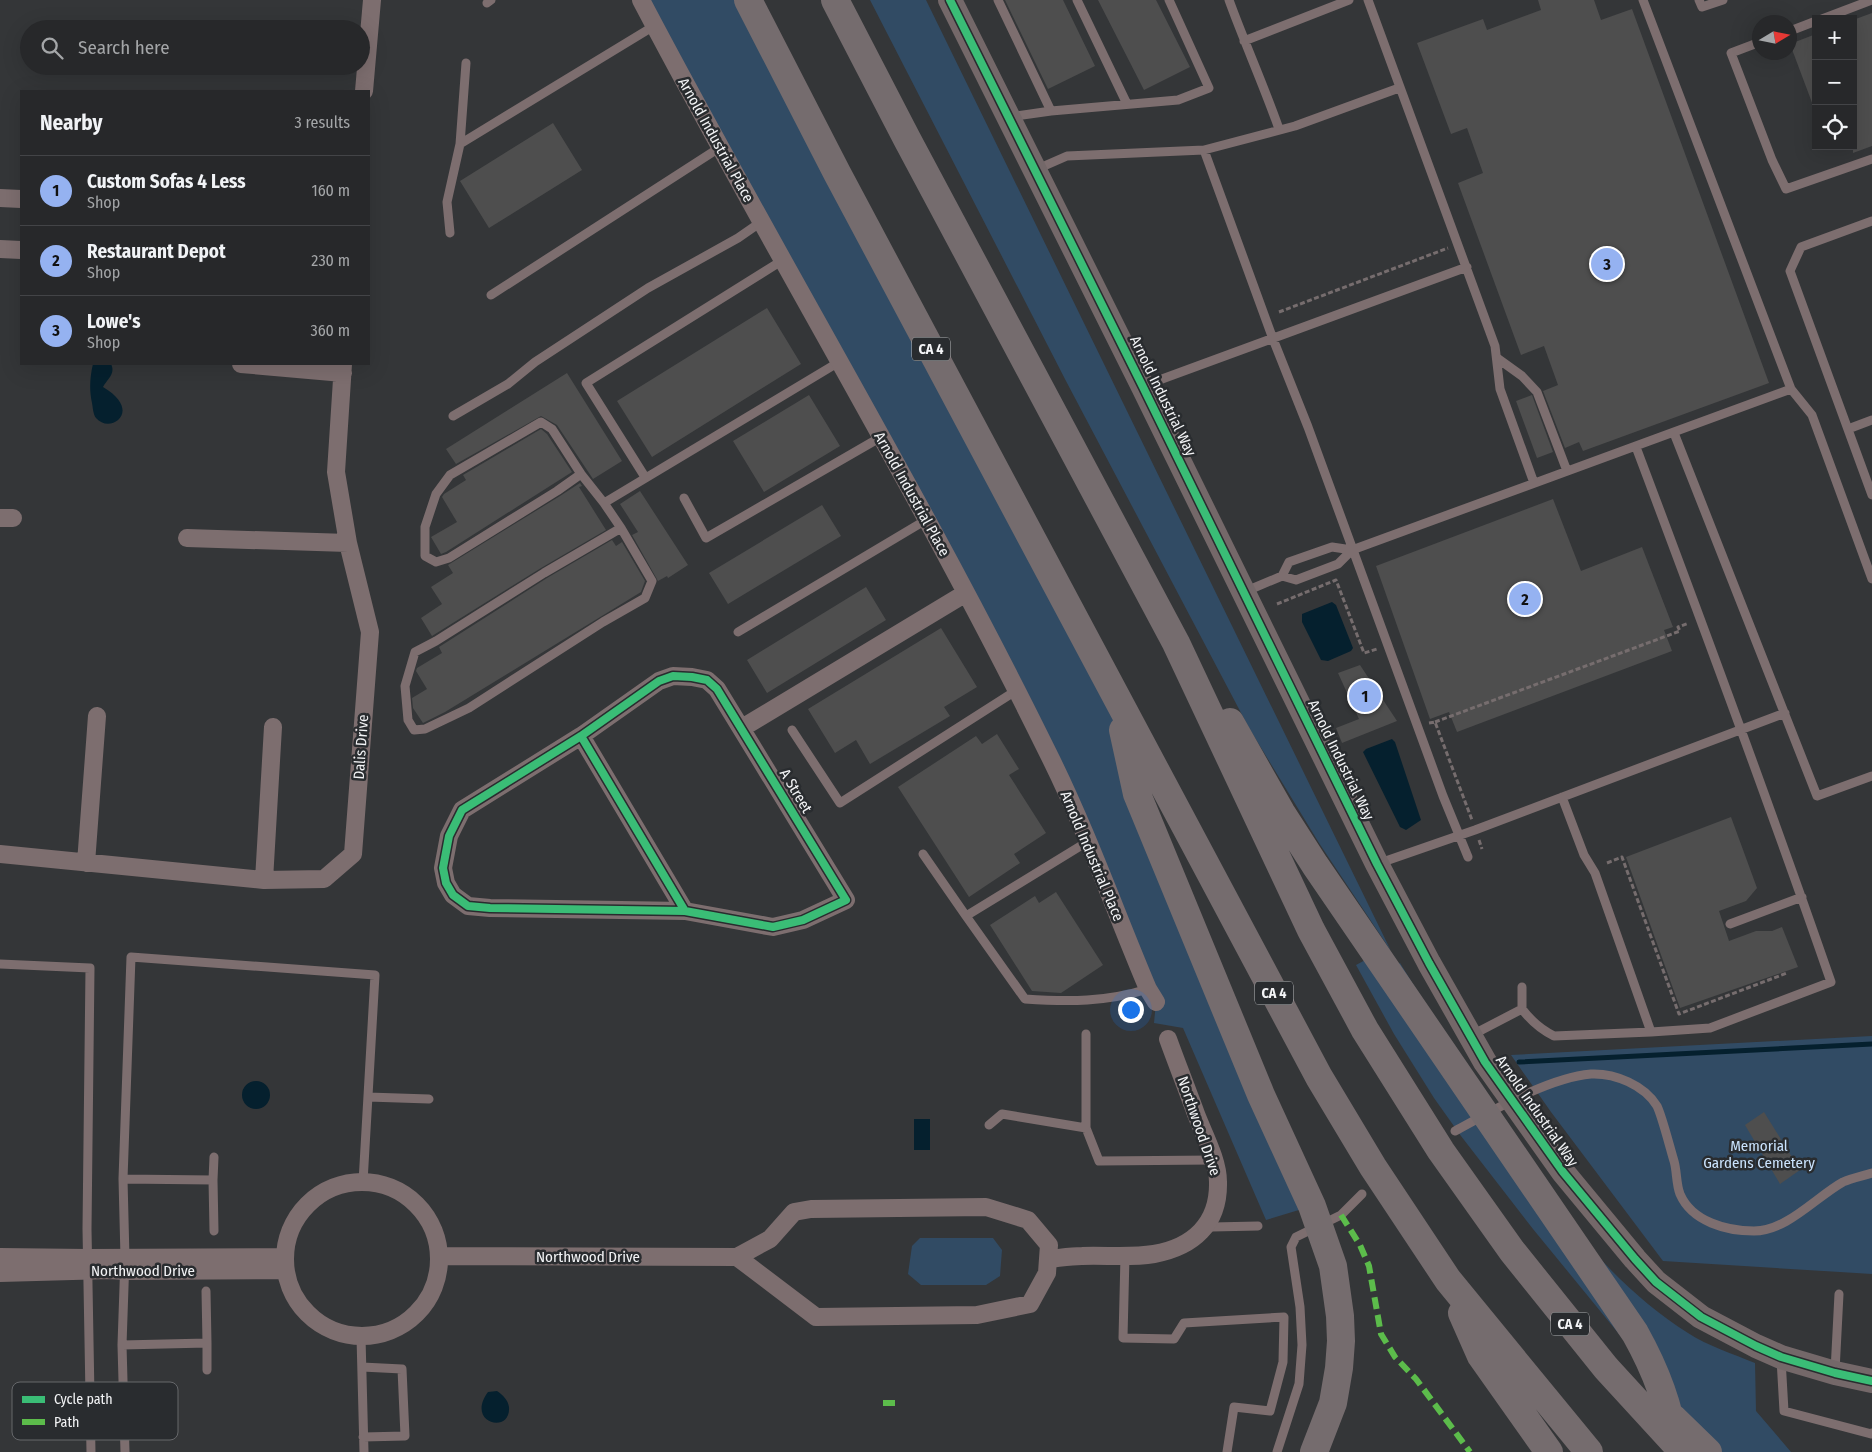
<!DOCTYPE html>
<meta charset="utf-8">
<style>
:root{--surface:#27282a;--page:#2f3032;--text:#f1f3f6;--muted:#a4a6a8;--line:#434447;--accent:#95b2f1}
body{margin:0;font-family:"Fira Sans Condensed",sans-serif;background:var(--page);color:var(--text)}
.controls{position:absolute;right:15px;top:15px;display:grid;overflow:hidden;border-radius:0px;box-shadow:0 5px 20px #0002}
.controls button{width:45px;height:45px;display:grid;place-items:center;padding:0;border:0;border-bottom:1px solid var(--line);background:var(--surface);color:var(--text);font:25px sans-serif}
.compass{position:absolute;left:1752px;top:15px;width:45px;height:45px;border-radius:50%;background:var(--surface);box-shadow:0 5px 20px #0002;rotate:80deg}
.you{position:absolute;left:1130px;top:1009px;width:18px;height:18px;margin:-12px;border:4px solid #fff;border-radius:50%;background:#1a73e8;box-shadow:0 0 0 8px #1a73e833}
.badge{display:grid;place-items:center;width:32px;height:32px;border-radius:50%;background:var(--accent);color:#111;font-size:16px;font-weight:700}
.pin{position:absolute;translate:-50% -50%;border:2px solid #fff;box-shadow:0 1px 5px #0006}
.list{margin:0;padding:0;list-style:none}
h2{display:flex;justify-content:space-between;align-items:center;height:65px;margin:0;padding:0 20px;font-size:21px}
h2 small{font-size:16px;font-weight:400;color:var(--muted)}
.list li{display:grid;grid-template-columns:32px 1fr auto;gap:15px;align-items:center;box-sizing:border-box;height:70px;padding:0 20px;border-top:1px solid var(--line)}
.list b{display:block;font-size:19px;white-space:nowrap}
.list p{margin:0;font-size:16px;white-space:nowrap;color:var(--muted)}
.list em{font-size:16px;font-style:normal;color:var(--muted)}
.icon{flex:none;width:28px;height:28px;fill:none;stroke:currentColor;stroke-width:2;stroke-linecap:round;stroke-linejoin:round}
.map{position:relative;flex:none;width:1872px;height:1452px;overflow:hidden}
.search{position:absolute;background:var(--surface);box-shadow:0 5px 20px #0002;left:20px;top:20px;width:350px;height:55px;display:flex;align-items:center;gap:12px;box-sizing:border-box;padding:0 18px;border-radius:28px;color:var(--muted);font-size:19px}
.panel{position:absolute;background:var(--surface);box-shadow:0 5px 20px #0002;left:20px;top:90px;width:350px;height:275px;border-radius:0px}
.map>svg:first-child{display:block}
.green{fill:#314b64}
.water{fill:#05202e}
.lines{fill:none;stroke-linecap:round;stroke-linejoin:round}
.stream{stroke:#05202e;stroke-width:5}
.building{fill:#4e4e4e}
.path{stroke:#766d6e;stroke-width:3;stroke-dasharray:5 2.5;stroke-linecap:butt}
.lane{stroke:#7d6e6f;stroke-width:9}
.street{stroke:#7d6e6f;stroke-width:18}
.secondary{stroke:#746869;stroke-width:24}
.highway{stroke:#756c6e;stroke-width:28}
.quiet{stroke:#5cbc4b;stroke-width:6;stroke-dasharray:12 6;stroke-linecap:butt}
.cycleway-casing{stroke:#292c2f;stroke-width:11}
.cycleway{stroke:#3abd76;stroke-width:8}
.labels{text-anchor:middle;dominant-baseline:central;stroke-width:5;stroke-linejoin:round;paint-order:stroke}
.shield{fill:#292c2f;stroke:#b6b8ba;stroke-width:1}
.shield-label{font-size:14px;font-weight:bold;fill:#f3f4f6}
.street-label{font-size:15px;fill:#f3f4f6;stroke:#292c2f}
.park-label{font-size:15px;fill:#cae3fd;stroke:#292c2f}
.key{fill:#292c2f;stroke:#66686b;stroke-width:1}
.key-label{font-size:14px;fill:#f3f4f6}
</style>
<div class="map">
<svg width="1872" height="1452" viewBox="0 0 1872 1452">
<rect width="100%" height="100%" fill="#343638"/>
<path class="green" d="M641,0H752L1115,696L1137,794L1312,1206L1266,1220L1183,1028L1154,1023L1156,1002L1050,757Z
M870,0H926L1391,951L1319,843L1249,728L1066,381Z
M1369,958L1381,975L1400,963L1466,1070L1594,1252C1621,1282 1653,1311 1688,1333C1708,1346 1733,1354 1755,1363L1756,1411L1791,1452H1708L1655,1378L1533,1229L1461,1136L1434,1098L1394,1034L1356,965Z
M1872,1036V1274L1663,1261L1551,1112L1511,1055Z
M920,1238H993L1002,1250L1000,1276L986,1285H921L908,1274L912,1246Z"/>
<path class="water" d="M93,364H111C116,374 107,379 103,387C144,411 110,435 96,418C93,414 93,408 92,403C89,390 90,376 93,364Z
M1332,602L1336,605L1353,648L1351,651L1328,661L1321,660L1302,622V614Z
M1392,739L1395,742L1421,820L1406,830L1400,827L1363,752L1366,749Z
M242 1095a14 14 0 1 1 28 0a14 14 0 1 1-28 0Z
M914,1119H930V1150H914Z
M497,1391C503,1395 508,1400 509,1407C511,1435 465,1423 488,1392Z"/>
<g class="lines">
<path class="stream" d="M1519,1062L1872,1044"/>
</g>
<path class="building" d="M1005,0H1063L1095,66L1048,89Z
M1098,0H1156L1190,67L1144,90Z
M1538,0H1594L1601,20L1632,9L1769,383L1583,451L1579,442L1565,448L1543,391L1558,385L1544,346L1521,355L1458,183L1483,173L1467,128L1451,134L1417,43L1483,19L1487,30L1541,10Z
M1872,13V146L1853,153V20Z
M1816,34V108H1814L1790,44Z
M553,123L582,170L489,228L460,181Z
M767,308L801,364L652,457L617,401Z
M567,373L622,461L593,479L557,425L541,416L456,464L446,449Z
M809,395L840,446L764,492L733,441Z
M1532,395L1553,452L1537,458L1516,401Z
M541,429L547,434L572,472L446,552L441,554L431,537L457,522L442,497L444,494L466,480L463,475Z
M580,483L582,486L579,487L606,530L541,568L432,636L421,618L442,604L431,587L453,573L448,565L560,496Z
M640,491L688,565L668,578L667,576L658,581L632,535L638,532L620,504Z
M1553,499L1581,571L1642,547L1673,627L1664,630L1672,651L1457,732L1449,712L1430,719L1376,566Z
M822,505L841,536L728,604L709,573Z
M612,540L616,546L622,542L645,581L641,592L445,712L423,723L413,708L412,698L427,689L416,671L417,668L442,653L439,647L547,578Z
M866,587L886,620L767,693L747,660Z
M941,628L977,687L944,707L950,716L870,764L856,740L835,753L808,709Z
M1360,665L1397,721L1342,743L1336,728L1359,719L1338,673Z
M997,734L1019,769L1009,775L1046,833L1014,854L1020,863L969,897L898,787L976,736L982,744Z
M1731,817L1757,888L1746,901L1719,911L1729,941L1756,931H1772L1782,927L1798,967L1680,1008L1626,857Z
M1056,892L1103,965L1061,993L1032,991L990,925L1035,896L1039,903Z
M1764,1112L1800,1170L1780,1184L1745,1125Z"/>
<g class="lines">
<path class="path" d="M1279,312L1448,248
M1277,604L1336,580L1364,653L1377,649
M1435,722L1680,631L1678,627L1689,623
M1429,723L1435,722L1472,820
M1479,840L1482,849
M1607,863L1622,857L1679,1014L1787,973"/>
<path class="lane" d="M998,0L1051,111
M1077,0L1127,104
M1229,0C1245,44 1264,86 1279,129
M1368,0L1495,346L1500,389L1534,483
M1643,0L1791,389L1812,415L1872,579
M1699,0L1702,7L1723,0
M487,3L491,0
M1822,19L1872,0
M1790,31L1816,21
M1244,41L1349,0
M1760,42L1731,53L1772,160L1786,189L1872,159
M1009,117L1051,111L1178,100L1209,88L1169,0
M460,144L466,63
M1204,150L1273,339L1308,427L1443,796L1468,857
M1035,170L1067,156L1204,150L1295,126L1399,88
M1872,221L1801,247L1790,271L1872,495
M450,233L447,202L460,144L654,26
M491,295L719,148
M1497,358L1522,376L1537,392L1567,471
M1143,386L1467,267
M453,416L508,384L535,362L648,288L738,238L761,222
M541,422L552,429L581,474L557,491L449,558L436,562L425,556V527L436,494L450,475Z
M1848,429L1872,420
M1674,433L1817,796L1872,776
M581,474L604,503L621,528L544,573L436,641L415,652L405,686L408,720L414,730L425,729L469,708L603,622L645,598L652,581L621,528
M645,477L586,383L783,260
M684,498L706,538L881,437
M604,503L839,362
M1282,576L1289,562L1332,547L1352,550
M1244,592L1282,576L1296,580L1338,564L1352,550L1791,389
M738,632L926,520
M792,730L840,803L1017,690
M1562,797L1584,855L1595,873L1651,1032L1710,1028L1831,982C1769,803 1703,625 1636,447
M923,854L966,916L1087,842
M1377,864L1475,830L1785,713
M966,916L1025,999C1069,1002 1106,1002 1148,989
M1730,924L1802,897
M0,964L90,968L87,1229L91,1452
M1522,1009V987
M1472,1035L1522,1009C1531,1021 1540,1029 1554,1036L1651,1032
M368,1097L429,1099
M989,1125L1002,1114L1086,1128V1034
M1086,1128L1099,1161L1213,1160
M1455,1131C1494,1110 1548,1078 1591,1074C1615,1073 1644,1085 1657,1106C1662,1116 1670,1148 1674,1161C1677,1171 1676,1184 1680,1194C1692,1222 1727,1231 1754,1231C1787,1231 1816,1197 1843,1182C1852,1178 1863,1176 1872,1173
M123,1179L213,1180L214,1231
M213,1180L214,1157
M1208,1224L1212,1227L1258,1226
M1125,1256L1123,1338L1174,1339L1184,1323L1284,1317L1283,1362L1270,1411L1234,1407L1227,1452
M361,1337L364,1452
M207,1343V1370
M122,1345L207,1343L206,1291
M1781,1359L1784,1411L1871,1434L1872,1433
M362,1367L402,1369L405,1436L363,1437
M1835,1371L1839,1294
M125,1452L122,1345L125,1258L123,1179L131,957L375,975L363,1182
M1277,1452L1299,1384L1302,1345L1300,1307L1291,1247L1296,1237L1341,1215L1362,1194"/>
<path class="street" d="M641,0C773,252 922,496 1048,753C1086,829 1115,911 1148,989L1156,1002
M364,91L372,0
M0,198L21,199
M0,249L21,250
M241,364L343,373
M0,518H13
M187,538L348,543
M742,728L966,593
M581,736L685,911L773,927L803,920L846,900L717,689L707,680L692,677L673,676L659,681L581,736L462,810L449,836L443,868L446,883L453,895L468,906L490,908L685,911
M0,854L264,880L324,879L353,854L370,632L348,543L336,472L343,364
M86,863L97,716
M264,880L273,727
M285 1259a77 77 0 1 1 154 0a77 77 0 1 1-154 0Z
M439,1256L737,1257L770,1239L794,1212L811,1209L986,1207L1028,1220L1049,1245L1047,1273L1030,1304L977,1315L816,1317L737,1257
M0,1257L87,1258L285,1257
M1048,1259C1059,1258 1071,1256 1082,1256C1106,1255 1130,1258 1154,1254C1193,1247 1219,1224 1218,1182C1218,1160 1204,1135 1196,1114C1187,1089 1177,1064 1168,1039
M0,1273L109,1270L125,1271L285,1270"/>
<path class="secondary" d="M950,0L1143,387L1377,864L1429,963L1485,1062L1563,1172L1635,1259L1656,1282L1701,1317L1756,1346L1781,1357L1835,1373L1872,1381"/>
<path class="highway" d="M748,0L837,173L1319,1077L1373,1167L1448,1280L1589,1452
M835,0L907,139L1176,643L1311,930L1365,1030L1441,1151L1512,1251L1606,1368L1683,1452
M1230,722L1281,812L1315,865L1635,1333C1654,1367 1669,1403 1674,1442
M1123,730L1137,794L1261,1095L1312,1206L1333,1266L1340,1316L1341,1341L1339,1368L1333,1403L1314,1452
M1462,1313L1481,1356L1549,1452
M1673,1418L1708,1452"/>
<path class="quiet" d="M1341,1215L1360,1245L1369,1266L1381,1334L1395,1357L1416,1379L1470,1452
M883,1403H897"/>
<g class="cycleway-casing">
<path id="cycleway" d="M950,0L1143,387L1377,864L1429,963L1485,1062L1563,1172L1635,1259L1656,1282L1701,1317L1756,1346L1781,1357L1835,1373L1872,1381
M581,736L685,911L773,927L803,920L846,900L717,689L707,680L692,677L673,676L659,681L581,736L462,810L449,836L443,868L446,883L453,895L468,906L490,908L685,911"/>
</g>
<use href="#cycleway" class="cycleway"/>
</g>
<g class="labels">
<g class="shield">
<rect x="912" y="337.5" width="38" height="23" rx="4"/>
<rect x="1255" y="981.5" width="38" height="23" rx="4"/>
<rect x="1551" y="1312.5" width="38" height="23" rx="4"/>
</g>
<g class="shield-label">
<text x="931" y="349">CA 4</text>
<text x="1274" y="993">CA 4</text>
<text x="1570" y="1324">CA 4</text>
</g>
<g class="street-label">
<text transform="translate(716 140) rotate(61)">Arnold Industrial Place</text>
<text transform="translate(1163 396) rotate(64)">Arnold Industrial Way</text>
<text transform="translate(912 494) rotate(61)">Arnold Industrial Place</text>
<text transform="translate(361 747) rotate(-86)">Dalis Drive</text>
<text transform="translate(1341 760) rotate(64)">Arnold Industrial Way</text>
<text transform="translate(796 791) rotate(59)">A Street</text>
<text transform="translate(1092 856) rotate(67)">Arnold Industrial Place</text>
<text transform="translate(1537 1111) rotate(55)">Arnold Industrial Way</text>
<text transform="translate(1199 1126) rotate(71)">Northwood Drive</text>
<text x="588" y="1257">Northwood Drive</text>
<text x="143" y="1271">Northwood Drive</text>
</g>
<g class="park-label">
<text x="1759" y="1146">Memorial<tspan x="1759" dy="17">Gardens Cemetery</tspan></text>
</g>
</g>
<rect x="12" y="1382" width="166" height="58" rx="8" class="key"/>
<rect x="22" y="1396" width="23" height="7" fill="#3abd76"/>
<rect x="22" y="1419" width="23" height="6" fill="#5cbc4b"/>
<g class="key-label">
<text x="54" y="1404">Cycle path</text>
<text x="54" y="1427">Path</text>
</g>
</svg>
<div class="controls">
<button>+</button>
<button>−</button>
<button><svg class="icon" aria-label="locate" viewBox="0 0 24 24"><circle cx="12" cy="12" r="6"/><path d="M12 2v4M12 18v4M2 12h4M18 12h4"/></svg></button>
</div>
<svg class="compass" viewBox="-18 -18 36 36"><path d="M0-13l5 13h-10z" fill="#e53935"/><path d="M0 13l5-13h-10z" fill="#a4a6a8"/></svg>
<div class="you"></div>
<div class="pin badge" style="left:1365px;top:696px">1</div>
<div class="pin badge" style="left:1525px;top:599px">2</div>
<div class="pin badge" style="left:1607px;top:264px">3</div>
<div class="search"><svg class="icon" aria-label="search" viewBox="0 0 24 24"><circle cx="10" cy="10" r="6"/><path d="M15 15l6 6"/></svg>Search here</div>
<section class="panel">
<h2>Nearby<small>3 results</small></h2>
<ul class="list">
<li><span class="badge">1</span><div><b>Custom Sofas 4 Less</b><p>Shop</p></div><em>160 m</em></li>
<li><span class="badge">2</span><div><b>Restaurant Depot</b><p>Shop</p></div><em>230 m</em></li>
<li><span class="badge">3</span><div><b>Lowe's</b><p>Shop</p></div><em>360 m</em></li>
</ul>
</section>
</div>
